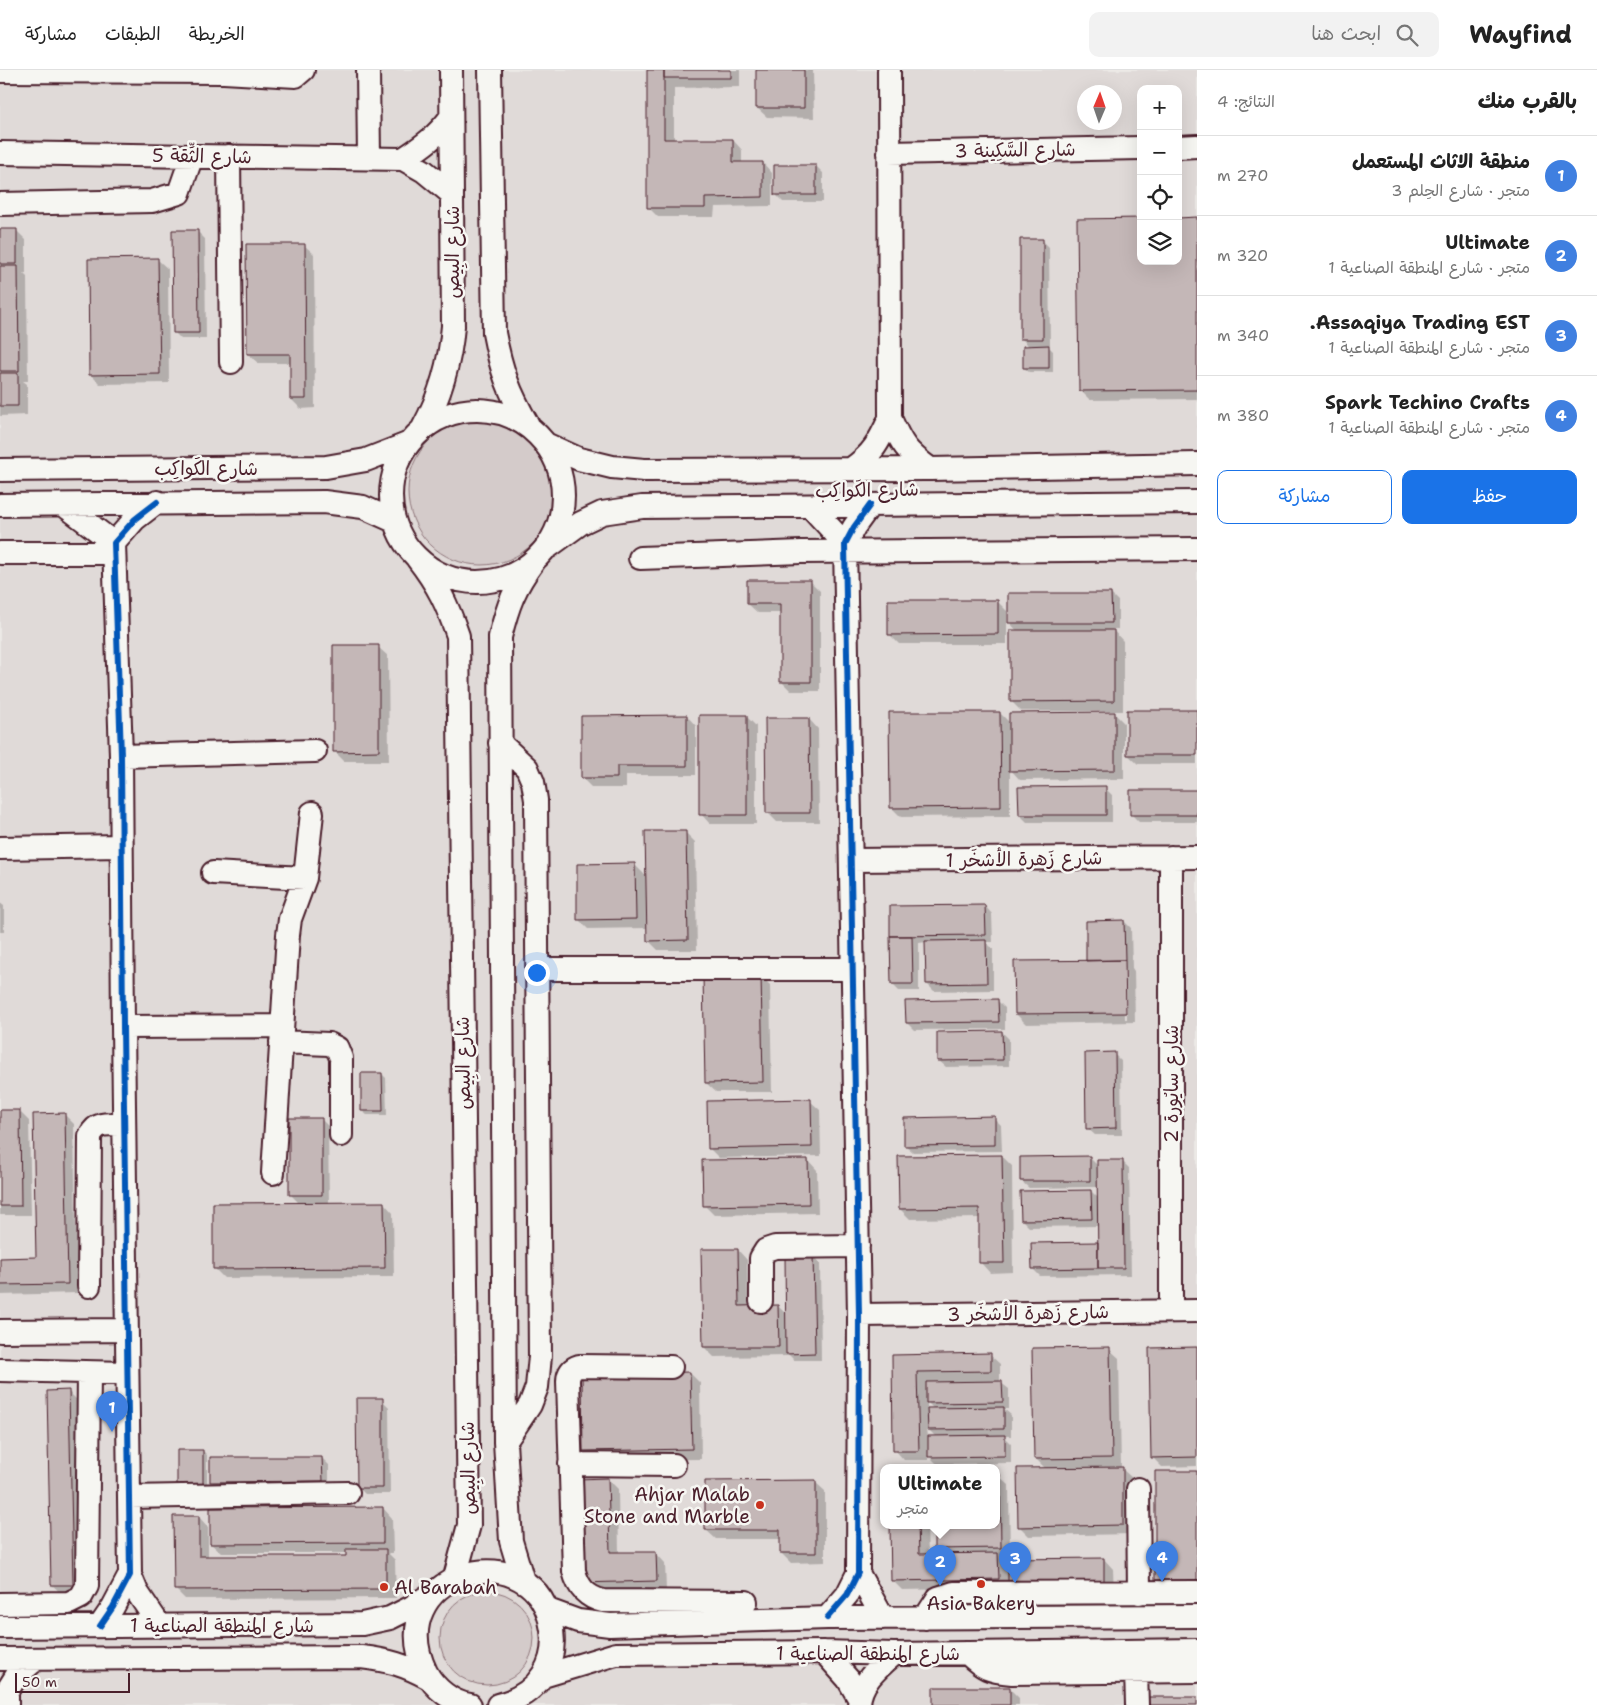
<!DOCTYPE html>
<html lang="ar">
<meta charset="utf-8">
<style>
:root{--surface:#fff;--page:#f2f2f2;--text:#222;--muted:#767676;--line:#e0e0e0;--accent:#1a73e8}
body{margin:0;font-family:"Shantell Sans","Playpen Sans Arabic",sans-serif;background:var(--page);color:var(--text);direction:rtl}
.controls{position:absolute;right:15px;top:15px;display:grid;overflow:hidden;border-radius:10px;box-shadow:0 5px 20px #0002}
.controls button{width:45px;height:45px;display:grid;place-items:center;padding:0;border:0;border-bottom:1px solid var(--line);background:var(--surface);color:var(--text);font:25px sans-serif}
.compass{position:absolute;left:1077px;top:15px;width:45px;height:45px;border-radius:50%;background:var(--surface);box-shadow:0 5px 20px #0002;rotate:2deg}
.scale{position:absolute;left:15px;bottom:12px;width:115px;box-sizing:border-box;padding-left:5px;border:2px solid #4a1f2b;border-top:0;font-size:14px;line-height:18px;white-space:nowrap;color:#4a1f2b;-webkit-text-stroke:4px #f6f6f2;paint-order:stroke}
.you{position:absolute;left:536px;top:902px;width:18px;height:18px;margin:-12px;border:4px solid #fff;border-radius:50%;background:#1a73e8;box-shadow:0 0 0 8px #1a73e833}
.badge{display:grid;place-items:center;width:32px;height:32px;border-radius:50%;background:var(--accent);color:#fff;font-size:16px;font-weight:700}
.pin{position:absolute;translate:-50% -41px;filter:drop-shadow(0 1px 2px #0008)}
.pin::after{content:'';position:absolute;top:26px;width:18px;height:15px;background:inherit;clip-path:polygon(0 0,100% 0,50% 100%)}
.popup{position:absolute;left:880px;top:1394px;width:120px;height:65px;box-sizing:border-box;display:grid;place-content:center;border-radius:10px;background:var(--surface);filter:drop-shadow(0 1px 4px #0005);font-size:16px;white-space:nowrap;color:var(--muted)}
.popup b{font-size:19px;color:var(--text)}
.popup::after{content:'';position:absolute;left:50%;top:100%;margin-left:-10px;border:10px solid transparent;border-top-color:var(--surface)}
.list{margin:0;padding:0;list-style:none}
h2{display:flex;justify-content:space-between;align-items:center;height:65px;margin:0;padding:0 20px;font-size:21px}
h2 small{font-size:16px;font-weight:400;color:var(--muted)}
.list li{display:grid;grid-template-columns:32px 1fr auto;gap:15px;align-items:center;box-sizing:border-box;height:80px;padding:0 20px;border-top:1px solid var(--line)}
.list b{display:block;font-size:19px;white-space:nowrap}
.list p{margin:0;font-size:16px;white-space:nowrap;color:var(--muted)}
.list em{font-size:16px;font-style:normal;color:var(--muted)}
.actions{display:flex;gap:10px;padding:15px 20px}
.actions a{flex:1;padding:11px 0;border:1px solid var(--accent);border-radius:10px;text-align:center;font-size:18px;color:var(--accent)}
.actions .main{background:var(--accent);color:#fff}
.icon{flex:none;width:28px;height:28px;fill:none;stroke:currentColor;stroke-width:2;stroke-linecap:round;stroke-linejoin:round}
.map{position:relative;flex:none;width:1197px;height:1635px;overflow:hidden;direction:ltr}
header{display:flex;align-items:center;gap:30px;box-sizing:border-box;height:70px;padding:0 25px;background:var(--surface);border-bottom:1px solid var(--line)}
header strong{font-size:24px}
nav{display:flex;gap:28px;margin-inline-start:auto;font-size:18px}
.search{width:350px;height:45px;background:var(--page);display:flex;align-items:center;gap:12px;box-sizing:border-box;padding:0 18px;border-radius:10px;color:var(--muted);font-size:19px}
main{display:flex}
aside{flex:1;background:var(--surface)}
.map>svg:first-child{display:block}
.built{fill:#e0dad8;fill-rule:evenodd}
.green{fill:#d4cbca;stroke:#8f757a}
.shadow{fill:#0003;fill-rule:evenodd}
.building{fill:#c4b7b7;stroke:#4a1f2b}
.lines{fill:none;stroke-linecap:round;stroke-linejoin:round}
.minor-casing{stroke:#4a1f2b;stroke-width:26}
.minor{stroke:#f6f6f2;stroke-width:22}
.cycleway-casing{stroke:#f6f6f2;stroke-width:9}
.cycleway{stroke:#0057b8;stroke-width:6}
.poi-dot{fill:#c8321e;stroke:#f6f6f2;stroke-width:2}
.labels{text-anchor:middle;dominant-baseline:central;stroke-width:5;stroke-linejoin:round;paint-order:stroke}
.street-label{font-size:19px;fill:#4a1f2b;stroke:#f6f6f2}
.poi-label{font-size:19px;fill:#4a1f2b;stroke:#f6f6f2;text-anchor:end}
</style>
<header>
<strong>Wayfind</strong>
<div class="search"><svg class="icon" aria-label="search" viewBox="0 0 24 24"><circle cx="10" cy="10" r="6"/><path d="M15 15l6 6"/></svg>ابحث هنا</div>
<nav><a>الخريطة</a><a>الطبقات</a><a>مشاركة</a></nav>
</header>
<main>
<aside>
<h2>بالقرب منك<small>النتائج: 4</small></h2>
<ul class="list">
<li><span class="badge" style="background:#3f7fe0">1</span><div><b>منطقة الاثاث المستعمل</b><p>متجر · شارع الحِلم 3</p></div><em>270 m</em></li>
<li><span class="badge" style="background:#3f7fe0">2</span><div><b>Ultimate</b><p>متجر · شارع المنطقة الصناعية 1</p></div><em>320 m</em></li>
<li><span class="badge" style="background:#3f7fe0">3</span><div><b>Assaqiya Trading EST.</b><p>متجر · شارع المنطقة الصناعية 1</p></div><em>340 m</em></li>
<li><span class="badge" style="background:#3f7fe0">4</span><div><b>Spark Techino Crafts</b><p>متجر · شارع المنطقة الصناعية 1</p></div><em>380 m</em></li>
</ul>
<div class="actions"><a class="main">حفظ</a><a>مشاركة</a></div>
</aside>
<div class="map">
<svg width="1197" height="1635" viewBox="0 0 1197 1635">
<rect width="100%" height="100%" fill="#ece9e6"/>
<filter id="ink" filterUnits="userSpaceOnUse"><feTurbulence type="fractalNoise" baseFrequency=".02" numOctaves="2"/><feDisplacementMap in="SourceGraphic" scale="10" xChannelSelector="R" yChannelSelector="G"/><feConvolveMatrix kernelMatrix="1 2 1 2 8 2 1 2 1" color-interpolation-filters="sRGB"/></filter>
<g filter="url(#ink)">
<path class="built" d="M0,0H1197V1635H0ZM1141,19H1178V191H1141ZM1084,22H1114V52H1084ZM884,1397H996V1455H884Z"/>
<path class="green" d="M408 422a73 73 0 1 1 146 0a73 73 0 1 1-146 0Z
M440 1568a47 47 0 1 1 94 0a47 47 0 1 1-94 0Z"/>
<path class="shadow" d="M648,0H740V17L674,18V70H733L742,80V93H763L772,103V136L715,137L714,147H658L648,137Z
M757,0H813L814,48L767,47L757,38Z
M816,96L823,103V132H783L775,124Z
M1197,149V329L1090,330L1081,321L1141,191H1178Z
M0,160H16L26,170V203H23L27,207L28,311H23L27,314V345L0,346Z
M198,162L205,169L206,269H181L174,262Z
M1042,170L1049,177L1050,275H1047L1053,281V302H1029L1024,298L1030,277L1021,268Z
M304,175L314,184L315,338L301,339L291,329V293H258L248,284Z
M158,190L168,199L169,313L100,314L90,304Z
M810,511L820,521V621H791L781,611V543H758L748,534Z
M1111,524L1118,531V559H1112L1123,571V641H1021L1011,631L1018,562L1010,553Z
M997,531L1007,541V574H899L889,564Z
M378,577L388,586L389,691H344L334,681Z
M1197,641V694H1138L1128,685Z
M1000,643L1011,654L1114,643L1124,653V709L1020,710L1010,699V746L901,747L891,737Z
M687,646L696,656V705H626V718H592L582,708Z
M746,646L756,656V754H710L701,744Z
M809,649L818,659L819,752H777L767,742Z
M1105,718L1112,725V752H1027L1020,745Z
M1197,721V752H1139L1132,745Z
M685,762L695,772L697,880H658L648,870V858L588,859L579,850L635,795L647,807Z
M0,833L4,836V862H0Z
M985,836L992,844L993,872H986L993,879V920L934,921L927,914L926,872L919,873V921H899L892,914L891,838Z
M1124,851L1131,858L1132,898L1134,901L1135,952L1026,954L1016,944L1088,892ZM1124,899H1126L1127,949H1125Z
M760,905L770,915L772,1022H716L706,1013Z
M998,931L1005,938V959L914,960L907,953Z
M1002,962L1009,969V996L946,997L938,990Z
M1114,984L1121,991L1122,1065H1095L1087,1058Z
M382,1004L386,1008L387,1045H367L362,1041Z
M810,1031L820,1040L821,1086L719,1088L709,1078Z
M19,1041L29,1051L31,1145H0V1042Z
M64,1044L74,1054L77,1223L0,1225V1189L37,1188Z
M994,1048L1001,1055L1002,1081L913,1082L905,1075Z
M321,1049L328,1056L329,1134L384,1133L393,1143L394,1207L224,1208L214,1198L300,1134L291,1125Z
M1002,1086L1012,1096L1013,1202L990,1203L981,1193L980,1148L910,1149L900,1139Z
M1090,1088L1098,1096L1122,1091L1129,1098L1131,1205L1040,1206L1033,1199L1099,1173V1156L1029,1157L1022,1150L1091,1121L1099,1129L1098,1117L1029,1118L1021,1111Z
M808,1090L817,1100L818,1143L714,1145L704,1135Z
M738,1180L747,1190L748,1237L778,1236L787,1245L813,1186L820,1194L821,1290H794L788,1284V1286L714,1287L704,1277Z
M1197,1278V1396L1162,1397L1152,1387Z
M1109,1279L1119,1288L1121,1398L1132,1408L1133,1464L1029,1466L1019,1456L1046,1399L1035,1388Z
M990,1285L1000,1294V1312L1009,1319V1339H1004L1011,1345V1366H1004L1011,1373V1393L937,1394L928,1385V1390H904L895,1380L893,1286ZM927,1332L934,1339H927ZM927,1358L936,1367H928Z
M690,1303L700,1313L701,1389L594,1390L584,1381Z
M69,1322L78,1331L82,1524H62L52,1515Z
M382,1330L389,1337L390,1424H365L358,1417Z
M203,1381L207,1385V1421L178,1417Z
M322,1388L329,1395V1418H218L211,1411Z
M999,1406L1009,1415L1010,1487H1001L1009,1495L1104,1489L1113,1499L1114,1524L1008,1518L902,1520L892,1510V1455H927L928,1485H942L936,1478L935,1455H996Z
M608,1409L618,1419L619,1484L656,1483L665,1493L666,1520L590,1522Z
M815,1412L825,1421V1492L791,1493L781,1483V1469H716L706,1460Z
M383,1438L392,1448L393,1483H388L395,1490L396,1528L185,1529L175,1519L199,1447L208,1457V1488L347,1487V1483H221L211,1474Z
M1009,1618L1019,1628V1635H934Z"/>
<path class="building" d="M647,0H664V69H733V92H763V127L705,128V138H647Z
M664,0H731V8H664Z
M756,0H804V38H756Z
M774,95H816V125H774Z
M1197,147V320L1079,321L1077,149L1141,148V191H1178V148Z
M0,159H17V194H0Z
M172,160H198L199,263H173Z
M1020,169H1043V269H1020Z
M246,174H305L306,329H290V284H247Z
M158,188L160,304L89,305L88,189Z
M0,196H18L19,301H0Z
M1049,275V298H1023V276Z
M0,303H18V336H0Z
M747,510H811V612H780V534H747Z
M1008,523H1111L1112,553H1008Z
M888,530H998V564L888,565Z
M1010,560H1114V631L1010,632Z
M333,575H379V681L333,682Z
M1127,640H1197V685H1127Z
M889,642H1000L1001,737L890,738Z
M1115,642V700L1009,701V643Z
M687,645V696H617V708H581V646Z
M699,645H747V745H699Z
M765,648H809L810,743H766Z
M1106,716V745H1019L1018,717Z
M1130,720H1197V745H1130Z
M645,761H686L688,870L647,871Z
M635,793L636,849L577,850V794Z
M985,835L986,865L890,866V836Z
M1124,850L1125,890L1086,891V851Z
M890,866H912L913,914H891Z
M986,870L987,913L926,914L925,871Z
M1125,890L1126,943L1015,944L1014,891Z
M761,904L763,1012L705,1013L703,905Z
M998,929L999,952L906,953L905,931Z
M1002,961L1003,990L937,991V962Z
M1115,982L1116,1058L1086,1059L1085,983Z
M361,1003H382L383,1041H361Z
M811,1029L812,1077L708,1079L707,1031Z
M0,1040H20L21,1136H0Z
M65,1043L68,1214L0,1215V1188L36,1187L33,1044Z
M995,1046V1075L904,1076V1048Z
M289,1048H322V1125H289Z
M1002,1085L1004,1193H979V1138L899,1139L898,1086Z
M1090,1086V1111H1020V1087Z
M808,1089L809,1134L703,1136L702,1090Z
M1097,1090H1123L1124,1198H1098Z
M1091,1120L1092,1149L1021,1150L1020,1121Z
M384,1132L385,1198L213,1199V1133Z
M1098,1172V1198L1032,1199L1031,1173Z
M701,1179H738L739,1236L778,1235L779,1277H703Z
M785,1185H813L815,1283L786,1284Z
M1110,1277L1112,1388L1034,1389L1032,1278Z
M1197,1277V1387L1151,1388L1149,1278Z
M991,1283V1301L917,1302L919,1381H893L892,1285Z
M690,1302L692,1379L583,1381L582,1304Z
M1002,1311L1003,1332L926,1333V1312Z
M69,1320L73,1515H51L47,1321Z
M356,1328H383V1418H357Z
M1004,1337V1359L928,1360L927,1338Z
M1005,1365V1386L928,1387V1366Z
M177,1380H203V1417H177Z
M210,1387H322L323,1411L210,1412Z
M1123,1397V1455L1018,1457L1017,1398Z
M1155,1401H1197V1513L1155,1514Z
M996,1404H1000L1001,1478L934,1479V1455H996Z
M608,1408L610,1482H656L657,1511L579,1513L577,1409Z
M816,1410V1483H780V1460H705V1411Z
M383,1437V1473L210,1474V1438Z
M173,1446H199V1486H346V1479H386V1519L174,1520Z
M890,1455H918L919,1484L998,1483L999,1509L891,1511Z
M1104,1488V1515L1008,1516V1489Z
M933,1617H1010V1635H933Z
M1143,1627H1197V1635H1143Z"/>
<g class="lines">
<g class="minor-casing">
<path id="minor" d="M368,0L369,88
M490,0L494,263C501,300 509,322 528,355
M889,0L890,348C902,375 906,381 930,399
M0,1L224,2L296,6L303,0
M1178,77L1197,76
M0,83L403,89L424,101L452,124
M889,83L1141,78
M229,86L231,292
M403,89C423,76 437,66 451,47
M0,134L152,131L179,123L192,86
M391 426a86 86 0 1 1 172 0a86 86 0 1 1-172 0Z
M423,358C441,325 450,293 453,256L451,0
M548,375L579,389L612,397L644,400L930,399L1197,394
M851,399C873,384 879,372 890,348
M0,400L326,397L366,390L407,374
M0,435L324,432L363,437L394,451
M64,435L114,473
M810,436L845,474
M548,477L581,453L602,443L642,437L1197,432
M0,483H114
M417,488C438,515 447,534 458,566L469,1455L455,1507
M640,488L801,482L1197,479
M500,673L527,698L533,712L536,730L540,1286L537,1317L530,1335L505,1372
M121,686L315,681
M0,778L121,776
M1171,787V1241
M852,790L1197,787
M213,803L305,808
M537,899H853
M123,957L282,956
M281,972L329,974L337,978L341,988V1065
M273,1103L288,865L290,849L305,808L312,743
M89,1216L90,1066C97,1051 109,1054 124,1055
M761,1231V1188L766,1180L775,1177L858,1176
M859,1245L1197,1241
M0,1261L126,1260
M671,1297L579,1296C572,1298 568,1303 568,1311L574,1501C578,1517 586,1527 603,1531L746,1532
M0,1300L127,1303
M570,1394L674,1395
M1138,1419L1139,1523
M129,1427L348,1423
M858,1503L883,1548
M130,1505L137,1522L160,1556
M523,1511L511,1471L505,1372L500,567C508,535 514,518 534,491
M0,1534L69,1533L81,1527L87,1516L89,1303
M548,1540L578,1551L610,1555L827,1548L1197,1546
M827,1548L847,1525L858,1503L859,1245L845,474L854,457L870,435
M925,1548L938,1528L954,1523L1197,1522
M100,1556L113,1537L130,1505L123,957L121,686L114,473L135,449L157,432
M0,1557L362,1554L390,1548L412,1537L436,1521
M824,1582L848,1609L859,1628
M967,1583C984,1599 989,1601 1012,1603L1197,1601
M0,1589L361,1587C388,1590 405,1595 429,1608
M1136,1601L1137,1635
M543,1606L616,1584L824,1582L894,1584L1197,1580
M7,1635V1621L17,1605L36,1589
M470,1635C453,1633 434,1618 426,1602C379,1505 527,1460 550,1550C561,1592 538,1625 498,1635
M859,1635C859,1613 879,1597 894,1584"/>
</g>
<use href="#minor" class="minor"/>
<g class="cycleway-casing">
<path id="cycleway" d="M827,1548L847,1525L858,1503L859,1245L845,474L854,457L870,435
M100,1556L113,1537L130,1505L123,957L121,686L114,473L135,449L157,432"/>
</g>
<use href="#cycleway" class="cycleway"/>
</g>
</g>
<g class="poi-dot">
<circle cx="760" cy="1435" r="5"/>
<circle cx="981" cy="1514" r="5"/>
<circle cx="384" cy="1517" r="5"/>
</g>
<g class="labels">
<g class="street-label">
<text transform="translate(1015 80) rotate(-1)">شارع السَّكِينة 3</text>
<text transform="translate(202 86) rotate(1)">شارع الثِّقة 5</text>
<text transform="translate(452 182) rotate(-90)">شارع البِيص</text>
<text x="206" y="398">شارع الكَواكِب</text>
<text transform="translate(867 420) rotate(-1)">شارع الكَواكِب</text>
<text transform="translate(1024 789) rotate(-1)">شارع زَهرة الأشخَر 1</text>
<text transform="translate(463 993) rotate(-91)">شارع البِيص</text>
<text transform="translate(1171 1014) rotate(-90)">شارع سايُورة 2</text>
<text transform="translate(1028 1243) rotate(-1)">شارع زَهرة الأشخَر 3</text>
<text transform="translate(468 1398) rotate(-91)">شارع البِيص</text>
<text x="222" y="1555">شارع المنطقة الصناعية 1</text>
<text x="868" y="1583">شارع المنطقة الصناعية 1</text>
</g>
<g class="poi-label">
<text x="750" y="1424">Ahjar Malab<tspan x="750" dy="22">Stone and Marble</tspan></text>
<text x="394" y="1517" text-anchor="start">Al Barabah</text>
<text x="981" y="1533" text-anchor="middle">Asia Bakery</text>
</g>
</g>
</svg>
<div class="controls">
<button>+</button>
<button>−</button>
<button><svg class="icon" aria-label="locate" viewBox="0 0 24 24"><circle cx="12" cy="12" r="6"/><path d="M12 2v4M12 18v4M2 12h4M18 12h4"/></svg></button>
<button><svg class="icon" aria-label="layers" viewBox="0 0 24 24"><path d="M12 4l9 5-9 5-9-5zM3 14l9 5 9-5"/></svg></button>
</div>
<svg class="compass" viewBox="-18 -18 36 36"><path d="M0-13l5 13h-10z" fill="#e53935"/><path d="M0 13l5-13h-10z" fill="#767676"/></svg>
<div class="scale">50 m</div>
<div class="you"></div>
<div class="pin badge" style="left:112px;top:1362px;background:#3f7fe0">1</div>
<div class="pin badge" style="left:940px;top:1516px;background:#3f7fe0">2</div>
<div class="popup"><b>Ultimate</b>متجر</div>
<div class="pin badge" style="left:1015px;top:1513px;background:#3f7fe0">3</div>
<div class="pin badge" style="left:1162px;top:1512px;background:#3f7fe0">4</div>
</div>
</main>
